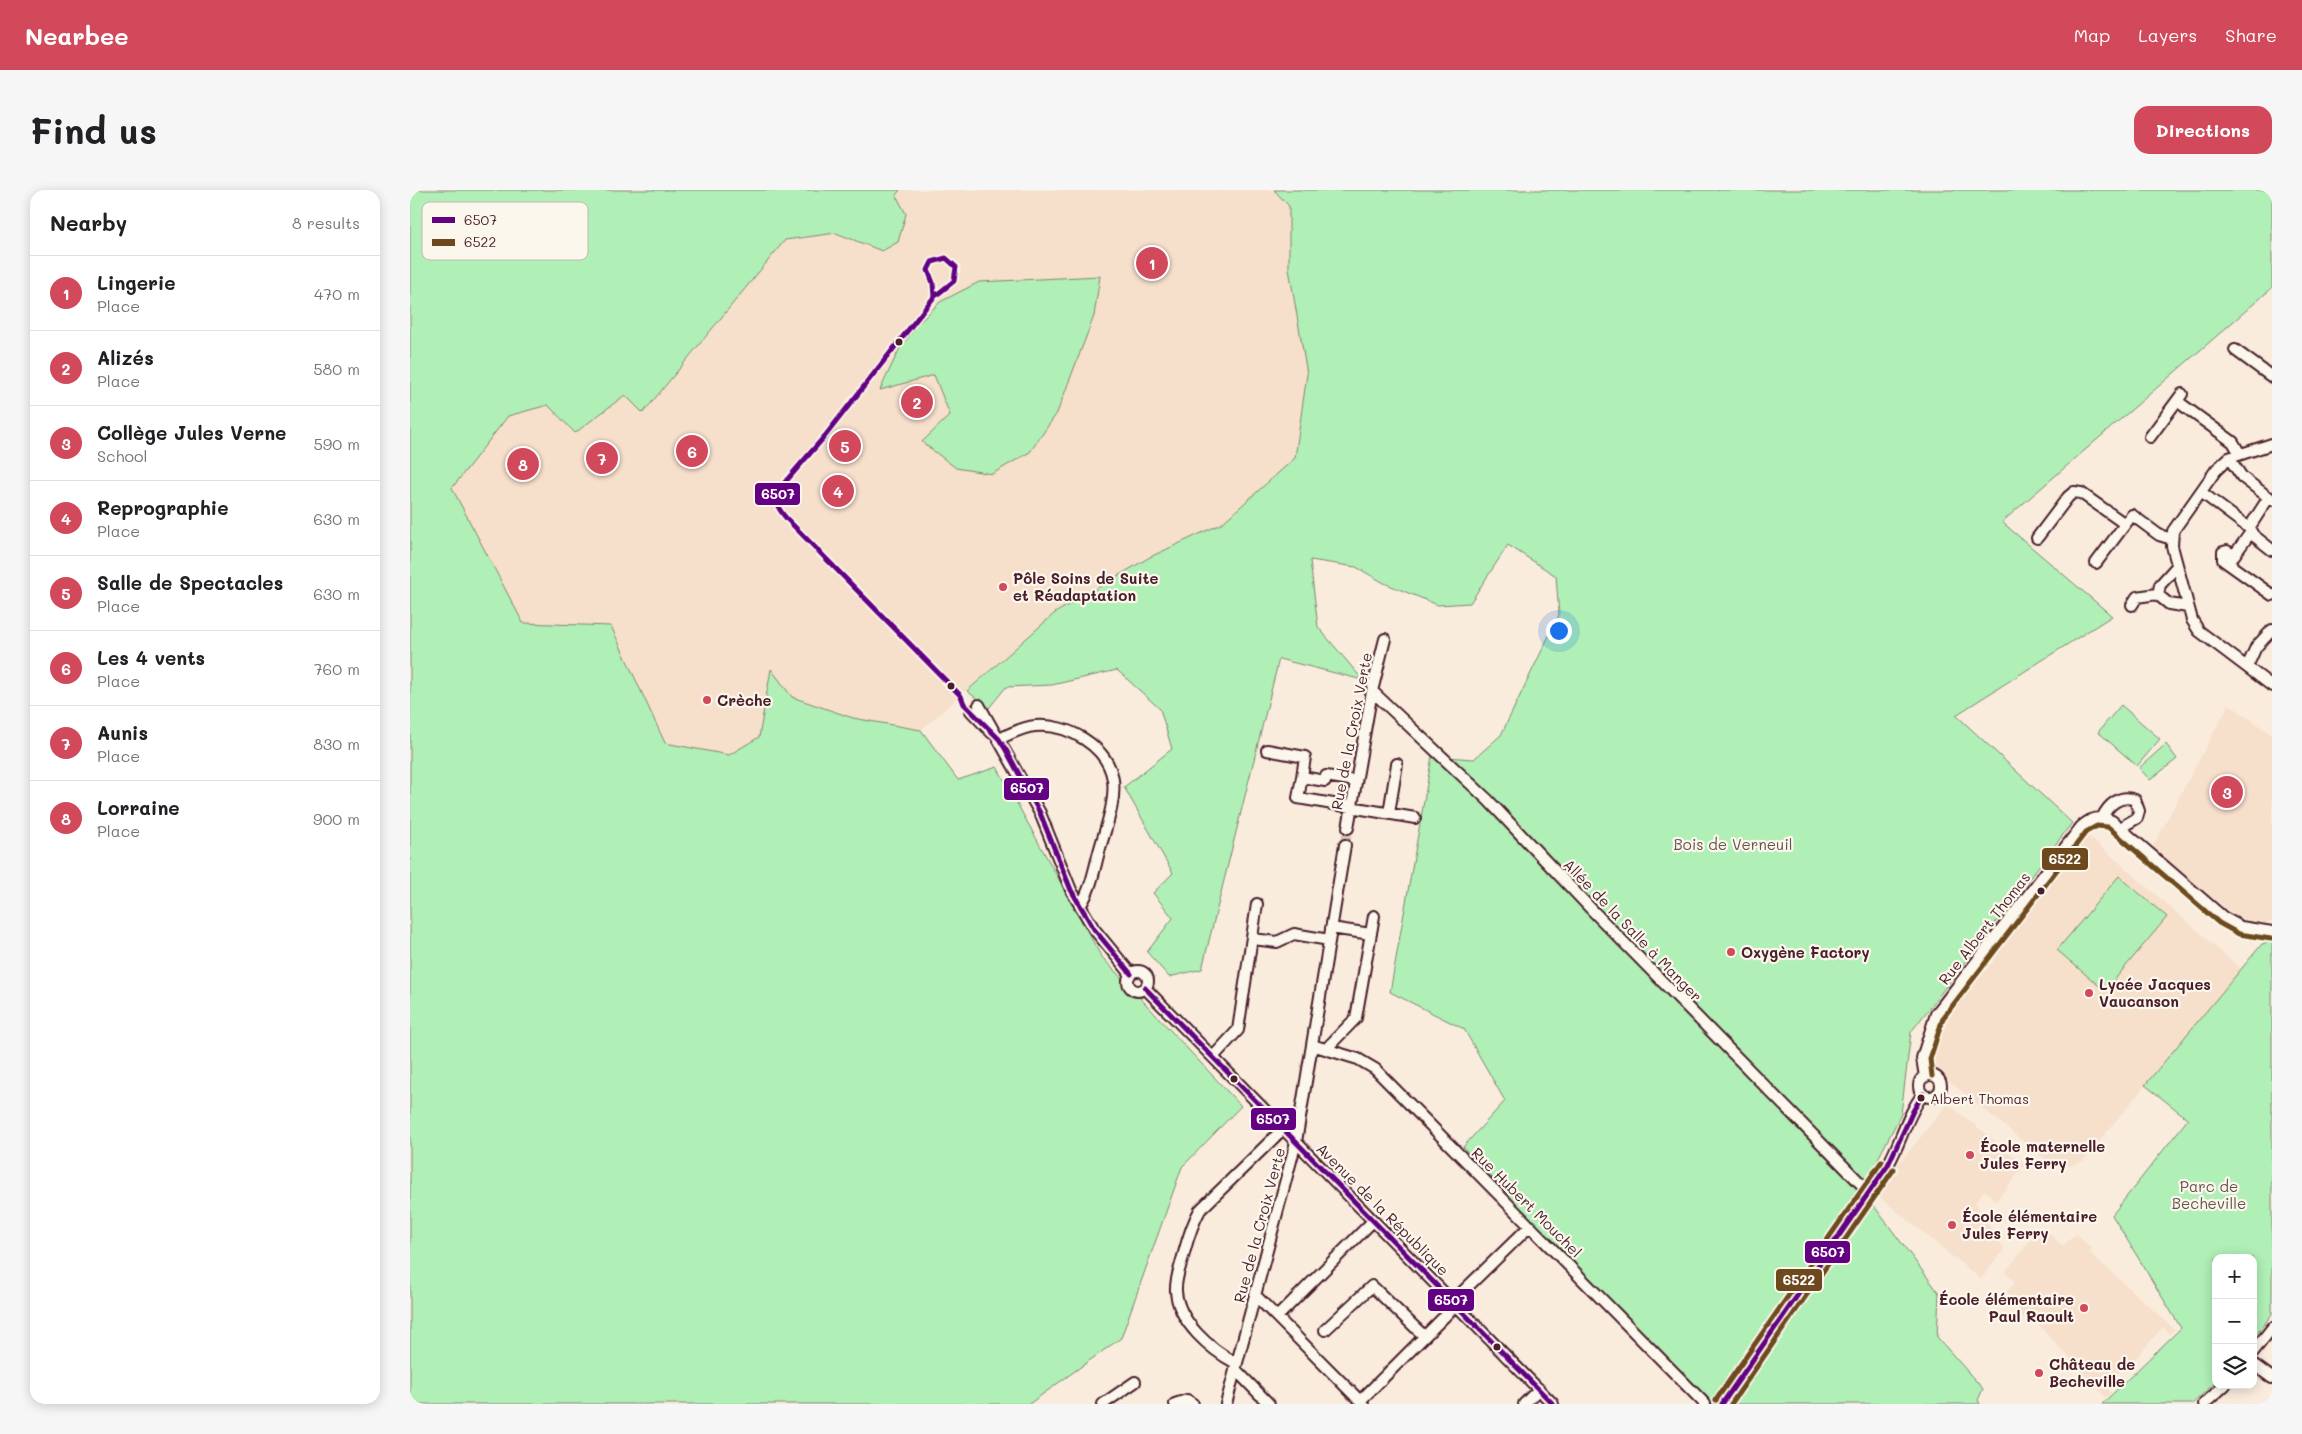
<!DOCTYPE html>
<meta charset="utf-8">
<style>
:root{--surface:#fff;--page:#f6f6f6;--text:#202124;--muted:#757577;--line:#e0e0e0;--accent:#d1495b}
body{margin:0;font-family:Mali,sans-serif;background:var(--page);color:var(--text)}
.controls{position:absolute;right:15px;bottom:15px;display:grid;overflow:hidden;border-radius:10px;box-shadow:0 2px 12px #0003}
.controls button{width:45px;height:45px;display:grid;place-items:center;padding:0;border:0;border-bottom:1px solid var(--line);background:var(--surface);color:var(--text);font:25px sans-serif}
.you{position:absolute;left:1148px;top:440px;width:18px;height:18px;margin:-12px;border:4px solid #fff;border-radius:50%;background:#1a73e8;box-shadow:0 0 0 8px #1a73e833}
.badge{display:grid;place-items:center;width:32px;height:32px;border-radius:50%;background:var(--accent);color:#fff;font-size:16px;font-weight:700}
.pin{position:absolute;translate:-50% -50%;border:2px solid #fff;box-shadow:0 1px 5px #0006}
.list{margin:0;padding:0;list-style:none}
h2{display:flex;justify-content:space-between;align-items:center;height:65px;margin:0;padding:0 20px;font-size:21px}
h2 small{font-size:16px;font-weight:400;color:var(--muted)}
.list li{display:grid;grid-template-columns:32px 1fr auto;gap:15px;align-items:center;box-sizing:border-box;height:75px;padding:0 20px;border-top:1px solid var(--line)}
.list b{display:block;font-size:19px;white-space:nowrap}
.list p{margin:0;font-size:16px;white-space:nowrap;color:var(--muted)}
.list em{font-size:16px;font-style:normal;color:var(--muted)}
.icon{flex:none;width:28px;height:28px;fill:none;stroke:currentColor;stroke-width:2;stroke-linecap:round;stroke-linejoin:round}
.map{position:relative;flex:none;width:1862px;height:1214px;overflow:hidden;border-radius:15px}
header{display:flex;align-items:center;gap:30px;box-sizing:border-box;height:70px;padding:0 25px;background:var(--accent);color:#fff}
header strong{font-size:24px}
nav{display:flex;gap:28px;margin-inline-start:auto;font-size:18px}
.intro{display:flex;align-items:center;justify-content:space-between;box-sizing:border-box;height:120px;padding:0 30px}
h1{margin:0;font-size:35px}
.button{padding:12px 22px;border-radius:15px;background:var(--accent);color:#fff;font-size:18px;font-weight:700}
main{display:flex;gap:30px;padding:0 30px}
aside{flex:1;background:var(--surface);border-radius:15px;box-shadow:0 2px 12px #0003}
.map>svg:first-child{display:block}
.built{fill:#f6dfcb}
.green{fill:#b0efb6;stroke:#7d8770}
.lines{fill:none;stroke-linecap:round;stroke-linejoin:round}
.street-tunnel{stroke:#d6c3b9;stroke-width:10;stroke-dasharray:10 5;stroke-linecap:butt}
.street-casing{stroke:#4a1f2b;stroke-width:14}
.street{stroke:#fbf7ec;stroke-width:10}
.bus-1-casing{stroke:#fbf7ec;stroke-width:9}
.bus-2-casing{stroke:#fbf7ec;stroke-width:9}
.bus-1{stroke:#640082;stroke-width:5}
.bus-2{stroke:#6e491e;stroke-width:5}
.bus-dot{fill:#4a1f2b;stroke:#fbf7ec;stroke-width:2}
.poi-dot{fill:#d1495b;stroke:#fbf7ec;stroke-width:2}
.labels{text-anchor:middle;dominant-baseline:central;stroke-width:4.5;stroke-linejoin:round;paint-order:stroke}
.bus-label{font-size:14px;fill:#4a1f2b;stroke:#fbf7ec;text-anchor:start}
.poi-label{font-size:15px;font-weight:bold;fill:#4a1f2b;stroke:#fbf7ec;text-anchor:start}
.street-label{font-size:15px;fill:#4a1f2b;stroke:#fbf7ec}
.park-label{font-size:15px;fill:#64534e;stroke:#fbf7ec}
.key{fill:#fbf7ec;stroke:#c6b6b2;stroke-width:1}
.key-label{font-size:14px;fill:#4a1f2b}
.line-badge{stroke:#fbf7ec;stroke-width:2}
.badge-label{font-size:14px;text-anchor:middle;font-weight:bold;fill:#fff}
</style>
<header>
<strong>Nearbee</strong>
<nav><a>Map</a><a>Layers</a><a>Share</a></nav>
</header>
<div class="intro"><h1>Find us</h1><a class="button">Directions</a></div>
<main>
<aside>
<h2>Nearby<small>8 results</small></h2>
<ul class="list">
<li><span class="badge">1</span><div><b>Lingerie</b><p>Place</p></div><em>470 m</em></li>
<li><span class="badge">2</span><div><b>Alizés</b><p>Place</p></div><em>580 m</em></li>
<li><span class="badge">3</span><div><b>Collège Jules Verne</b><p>School</p></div><em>590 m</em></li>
<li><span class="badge">4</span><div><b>Reprographie</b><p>Place</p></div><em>630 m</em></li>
<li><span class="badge">5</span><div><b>Salle de Spectacles</b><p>Place</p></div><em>630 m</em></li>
<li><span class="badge">6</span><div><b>Les 4 vents</b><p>Place</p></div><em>760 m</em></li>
<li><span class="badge">7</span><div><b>Aunis</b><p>Place</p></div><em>830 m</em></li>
<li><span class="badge">8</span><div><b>Lorraine</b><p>Place</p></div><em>900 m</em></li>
</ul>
</aside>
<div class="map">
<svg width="1862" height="1214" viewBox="0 0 1862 1214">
<rect width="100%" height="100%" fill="#f9ecdd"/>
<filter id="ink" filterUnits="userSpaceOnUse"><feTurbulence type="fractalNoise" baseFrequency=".02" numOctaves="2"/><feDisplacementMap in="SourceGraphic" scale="10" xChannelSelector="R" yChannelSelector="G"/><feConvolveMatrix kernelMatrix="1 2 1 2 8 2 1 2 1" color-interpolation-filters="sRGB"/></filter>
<g filter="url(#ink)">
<path class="built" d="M490,0H864L879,16V79L897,184L885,268L811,334L740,367L645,423L511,540L443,528L382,507L361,480L349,547L320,565L255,553L201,436L113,433L42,297L98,226L138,215L165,243L215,205L234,223L375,50L426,43L472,61L486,5Z
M1819,514L1862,545V733L1842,732L1827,727L1741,660Z
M1674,642L1831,779L1673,971L1660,976L1640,973L1523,878L1520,870L1528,828Z
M1538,914L1615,975L1586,1011L1575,1000L1565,1012L1594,1059L1571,1089L1545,1068L1542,1069L1543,1067L1467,1005L1490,972Z
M1634,1039L1653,1056L1666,1044L1682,1059L1679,1062L1764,1139L1759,1144L1753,1137L1717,1178L1715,1176L1695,1197L1701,1203L1696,1208L1619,1124L1615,1128L1600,1113L1604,1109L1597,1102L1605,1092L1595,1082L1621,1050L1624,1051Z"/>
<path class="green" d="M0,0H490L486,5L496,24L488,52L472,61L426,43L375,50L233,223L215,205L165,243L138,215L98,226L42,298L113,433L201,436L255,553L319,565L349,547L361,479L382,507L443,528L511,540L548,590L587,577L691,766L831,916L772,977L711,1148L619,1214H0Z
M864,0H1862V98L1592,332L1702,426L1546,525L1662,633L1501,842L1491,924L1452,1000L1529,1103L1527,1147L1573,1199L1568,1210L1570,1214H1296L1053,957L1095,911L1054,839L980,802L1022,566L1064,569L1091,545L1149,425L1146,386L1098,355L1060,413L1028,415L974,393L946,377L900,370L908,437L953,490L869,469L792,779L759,787L737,762L763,728L743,703L763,683L714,597L762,559L750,519L707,480L642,495L596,497L579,518L557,501L645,423L740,367L811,334L885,268L897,184L879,79V16Z
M690,86L684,126L647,223L620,262L582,284L546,278L512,252L540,225L524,185L470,200L489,160L507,135L530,112L569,92Z
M1711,515L1750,549L1727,576L1688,542Z
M1756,554L1767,569L1740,590L1729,578Z
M1709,686L1757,727L1695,801L1647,760Z
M1862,751V1124L1843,1149V1068H1806V1192L1782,1214H1692L1771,1138L1702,1025L1778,929L1735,895L1852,754Z"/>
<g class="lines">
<path class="street-tunnel" d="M935,655L938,638"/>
<g class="street-casing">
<path id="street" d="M1825,160L1862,187
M1767,211L1823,252L1830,264
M1740,247L1772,204
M1862,254L1819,268L1806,280L1763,341L1762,356L1782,430L1789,441L1862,496
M1819,268L1832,287L1862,310
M1791,302L1839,338L1843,345L1862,360
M1839,338L1859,307
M1627,348L1658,307L1664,302L1671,303L1715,334
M1824,365L1817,361L1813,362V370L1862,405
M1820,371L1841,342
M1686,373L1722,325L1749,345L1762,349
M1767,376L1750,395L1748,405L1759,414L1778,417
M1722,415L1727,407L1747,404
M1837,477L1846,457L1862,440
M962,501L1078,610L1184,722L1459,1002
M569,515L630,623L661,700L684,739L721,784
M561,521L582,543
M589,549C600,544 612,537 625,536C657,533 698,556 703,590C706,613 695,639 689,662C684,680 681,700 670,716
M857,560L895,567L892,587L915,591L916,586L946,591
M892,587L888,608L1005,628
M979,623L987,574
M1692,628C1698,615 1710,604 1725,610L1729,621L1727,628L1710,638
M938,638L962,501L975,449
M921,738L961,744
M843,749L867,752L884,744L919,750
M718 791a10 10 0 1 1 20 0a10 10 0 1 1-20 0Z
M735,798L1143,1214
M902,855L948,869L965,879L1295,1214
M916,859L946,828L964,726
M803,867L828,840L847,714
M1509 896a11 11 0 1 1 22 0a11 11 0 1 1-22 0Z
M1515,887L1512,868L1526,824L1671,637C1681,628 1690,625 1702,631L1813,727L1831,737L1862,742
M846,1106L953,1214
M1043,1111L1120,1036
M867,1127L963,1031
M915,1140L962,1096L1014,1146
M1843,1162L1862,1138
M826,1173C801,1160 768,1132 766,1101C765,1089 771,1075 774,1063C778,1048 782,1034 790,1020L873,939
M1843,1174L1862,1188
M825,1179L859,1214
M950,1211L1046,1115
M693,1214L725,1192
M765,1214L777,1210L783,1214
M816,1214L886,952L935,655
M1114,1214L1129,1199
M1312,1214L1478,975C1491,952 1497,925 1513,904
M1794,1214L1815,1195"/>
</g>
<use href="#street" class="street"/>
<g class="bus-1-casing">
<path id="bus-1" d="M536,68L546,77L544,91L524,107L523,93L518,80L522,72Z
M524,107L415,246L370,298C363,311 368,319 377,329L551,506L554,514L589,549L596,560L630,623L661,700L684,739L721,784
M735,798L1143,1214
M1312,1214L1478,975L1503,921L1513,904"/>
</g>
<g class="bus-2-casing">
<path id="bus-2" d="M1522,886L1520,869L1533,828L1676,642L1687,636L1698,637L1809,733L1829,744L1861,749
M1306,1210L1472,971
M1321,1214L1484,979"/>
</g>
<use href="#bus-1" class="bus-1"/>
<use href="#bus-2" class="bus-2"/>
</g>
</g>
<g class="bus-dot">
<circle cx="489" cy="152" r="4.5"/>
<circle cx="541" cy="496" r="4.5"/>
<circle cx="1631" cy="701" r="4.5"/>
<circle cx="824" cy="889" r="4.5"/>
<circle cx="1511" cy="908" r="4.5"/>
<circle cx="1087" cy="1157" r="4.5"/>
</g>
<g class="poi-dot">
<circle cx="593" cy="397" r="5"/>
<circle cx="297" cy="510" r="5"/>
<circle cx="1321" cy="762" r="5"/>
<circle cx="1679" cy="803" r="5"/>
<circle cx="1560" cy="965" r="5"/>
<circle cx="1542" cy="1035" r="5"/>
<circle cx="1674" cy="1118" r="5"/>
<circle cx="1629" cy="1183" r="5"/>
</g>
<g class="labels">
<g class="bus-label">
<text x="1520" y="908">Albert Thomas</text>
</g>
<g class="poi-label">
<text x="603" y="388">Pôle Soins de Suite<tspan x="603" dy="17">et Réadaptation</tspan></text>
<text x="307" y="510">Crèche</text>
<text x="1331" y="762">Oxygène Factory</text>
<text x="1689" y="794">Lycée Jacques<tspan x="1689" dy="17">Vaucanson</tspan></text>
<text x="1570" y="956">École maternelle<tspan x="1570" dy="17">Jules Ferry</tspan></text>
<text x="1552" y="1026">École élémentaire<tspan x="1552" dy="17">Jules Ferry</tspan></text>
<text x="1664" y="1109" text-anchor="end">École élémentaire<tspan x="1664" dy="17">Paul Raoult</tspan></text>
<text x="1639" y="1174">Château de<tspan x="1639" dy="17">Becheville</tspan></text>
</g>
<g class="street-label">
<text transform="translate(941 541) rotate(-79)">Rue de la Croix Verte</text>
<text transform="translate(1574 738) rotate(-52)">Rue Albert Thomas</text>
<text transform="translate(1223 740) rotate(46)">Allée de la Salle à Manger</text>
<text transform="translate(1117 1012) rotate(45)">Rue Hubert Mouchel</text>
<text transform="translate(973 1019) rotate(45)">Avenue de la République</text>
<text transform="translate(849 1035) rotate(-75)">Rue de la Croix Verte</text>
</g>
<g class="park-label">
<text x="1323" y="654">Bois de Verneuil</text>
<text x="1799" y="996">Parc de<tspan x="1799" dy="17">Becheville</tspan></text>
</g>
</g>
<rect x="12" y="12" width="166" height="58" rx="8" class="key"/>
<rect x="22" y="27" width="23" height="6" fill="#640082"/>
<rect x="22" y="49" width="23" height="7" fill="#6e491e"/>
<g class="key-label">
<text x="54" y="35">6507</text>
<text x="54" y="57">6522</text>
</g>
<g class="line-badge">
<rect x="344" y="292" width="47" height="24" rx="5" fill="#640082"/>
<rect x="593" y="587" width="47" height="24" rx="5" fill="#640082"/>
<rect x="1631" y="657" width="48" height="24" rx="5" fill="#6e491e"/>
<rect x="840" y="917" width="47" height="24" rx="5" fill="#640082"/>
<rect x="1394" y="1050" width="47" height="24" rx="5" fill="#640082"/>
<rect x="1365" y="1078" width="48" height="24" rx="5" fill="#6e491e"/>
<rect x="1017" y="1098" width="48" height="24" rx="5" fill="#640082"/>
</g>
<g class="badge-label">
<text x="368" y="309">6507</text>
<text x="617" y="603">6507</text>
<text x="1655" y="674">6522</text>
<text x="863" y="934">6507</text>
<text x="1418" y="1067">6507</text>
<text x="1389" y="1095">6522</text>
<text x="1041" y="1115">6507</text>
</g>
</svg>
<div class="controls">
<button>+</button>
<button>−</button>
<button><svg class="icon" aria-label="layers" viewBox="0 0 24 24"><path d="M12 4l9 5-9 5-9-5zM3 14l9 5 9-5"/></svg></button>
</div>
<div class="you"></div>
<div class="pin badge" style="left:742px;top:73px">1</div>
<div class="pin badge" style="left:507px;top:212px">2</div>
<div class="pin badge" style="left:1817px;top:602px">3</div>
<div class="pin badge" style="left:428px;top:301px">4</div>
<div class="pin badge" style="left:435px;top:256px">5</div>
<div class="pin badge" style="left:282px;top:261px">6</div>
<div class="pin badge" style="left:192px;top:268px">7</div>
<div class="pin badge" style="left:113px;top:274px">8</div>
</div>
</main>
